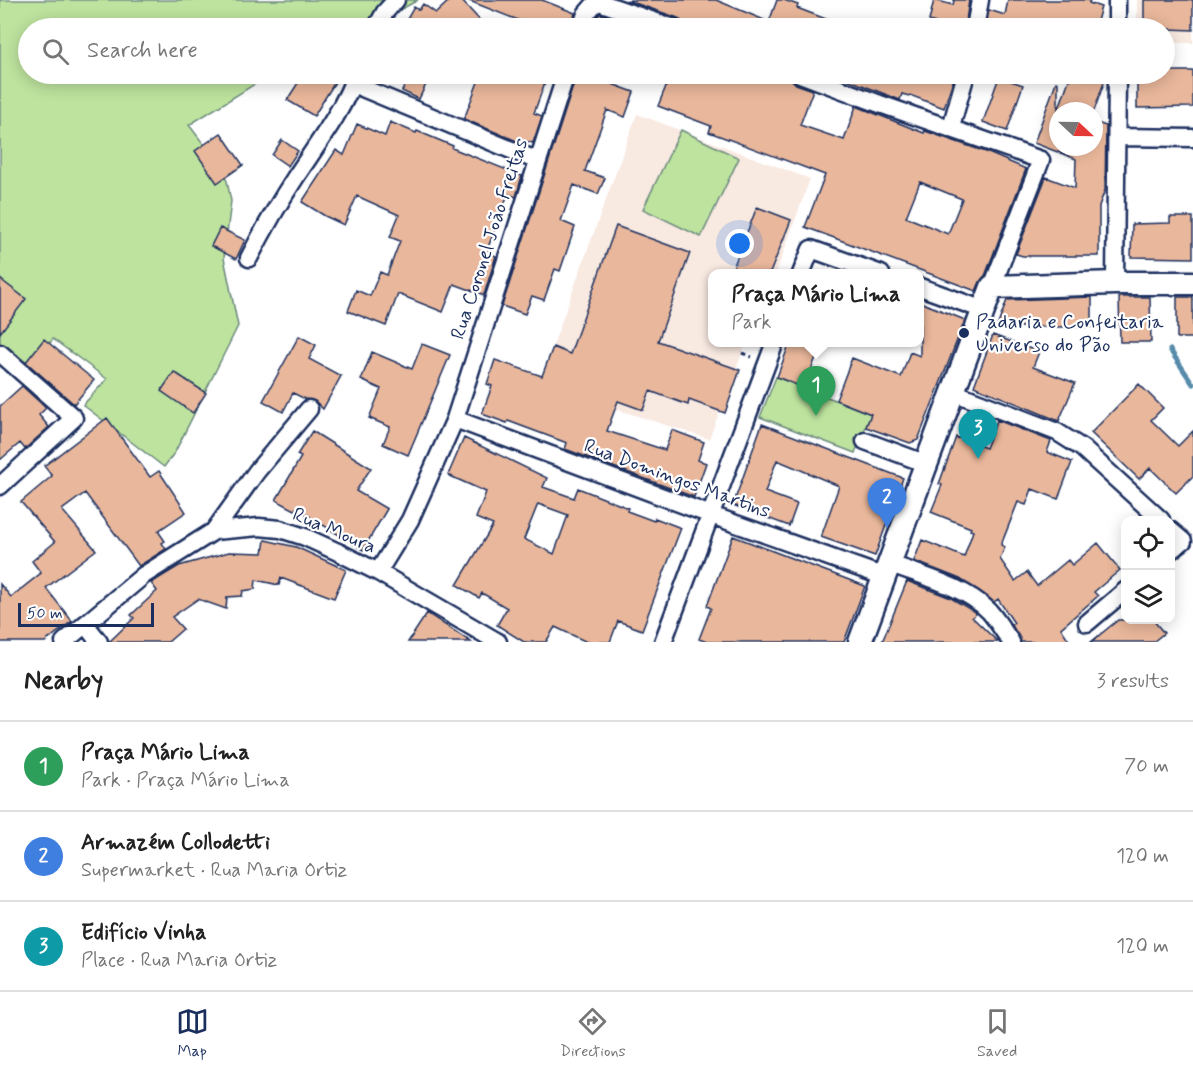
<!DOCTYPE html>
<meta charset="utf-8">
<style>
:root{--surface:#fff;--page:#f6f6f6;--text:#222;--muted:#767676;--line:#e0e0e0;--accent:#1b2f5e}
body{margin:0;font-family:Mynerve,sans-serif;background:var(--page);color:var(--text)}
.controls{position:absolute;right:18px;bottom:18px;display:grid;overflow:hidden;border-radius:12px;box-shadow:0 3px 15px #0003}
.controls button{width:54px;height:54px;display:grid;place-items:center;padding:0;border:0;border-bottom:2px solid var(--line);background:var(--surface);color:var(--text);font:30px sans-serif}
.compass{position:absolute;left:1049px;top:102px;width:54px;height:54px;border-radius:50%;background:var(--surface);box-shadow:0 3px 15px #0003;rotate:112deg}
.scale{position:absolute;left:18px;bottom:15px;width:136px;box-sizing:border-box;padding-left:6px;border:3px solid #1b2f5e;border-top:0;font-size:16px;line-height:21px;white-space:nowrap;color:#1b2f5e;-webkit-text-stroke:4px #fff;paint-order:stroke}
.you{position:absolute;left:740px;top:244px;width:21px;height:21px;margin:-15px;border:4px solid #fff;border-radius:50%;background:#1a73e8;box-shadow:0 0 0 9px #1a73e833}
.badge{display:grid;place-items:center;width:39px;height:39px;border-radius:50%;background:var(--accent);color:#fff;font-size:20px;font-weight:700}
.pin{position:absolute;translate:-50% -50px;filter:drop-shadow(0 2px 3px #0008)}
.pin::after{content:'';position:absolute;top:32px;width:21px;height:18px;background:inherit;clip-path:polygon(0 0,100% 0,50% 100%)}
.popup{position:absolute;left:708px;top:269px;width:216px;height:78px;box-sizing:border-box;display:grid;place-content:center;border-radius:12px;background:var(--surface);filter:drop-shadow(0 2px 4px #0005);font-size:20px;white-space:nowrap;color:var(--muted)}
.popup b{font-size:22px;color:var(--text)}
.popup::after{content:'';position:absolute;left:50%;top:100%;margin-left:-12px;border:12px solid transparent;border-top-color:var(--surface)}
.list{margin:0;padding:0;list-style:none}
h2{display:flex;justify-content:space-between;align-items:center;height:78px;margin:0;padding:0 24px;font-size:26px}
h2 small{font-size:20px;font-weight:400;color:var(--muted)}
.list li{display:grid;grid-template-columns:39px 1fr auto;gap:18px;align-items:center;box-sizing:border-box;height:90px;padding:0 24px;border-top:2px solid var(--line)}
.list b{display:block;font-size:22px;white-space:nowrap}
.list p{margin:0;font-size:20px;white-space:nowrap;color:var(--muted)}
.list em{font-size:20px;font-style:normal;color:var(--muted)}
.icon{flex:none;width:33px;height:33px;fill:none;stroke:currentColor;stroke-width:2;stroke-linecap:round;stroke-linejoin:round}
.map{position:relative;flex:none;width:1193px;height:642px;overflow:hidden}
.search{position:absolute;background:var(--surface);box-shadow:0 3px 15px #0003;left:18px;right:18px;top:18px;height:66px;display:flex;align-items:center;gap:15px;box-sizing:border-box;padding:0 21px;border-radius:33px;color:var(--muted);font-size:22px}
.sheet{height:348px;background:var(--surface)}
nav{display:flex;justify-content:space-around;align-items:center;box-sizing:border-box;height:84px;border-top:2px solid var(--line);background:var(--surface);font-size:16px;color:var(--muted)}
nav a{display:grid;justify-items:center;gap:3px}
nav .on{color:var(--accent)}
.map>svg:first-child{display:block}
.built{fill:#f8e9e1}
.green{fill:#bde39e;stroke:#6c897e;stroke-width:1.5}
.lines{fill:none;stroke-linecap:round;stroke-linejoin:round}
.stream{stroke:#568baa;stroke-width:5}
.building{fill:#e9b79b;stroke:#1b2f5e;stroke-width:1.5;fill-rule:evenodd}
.street-casing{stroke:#1b2f5e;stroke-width:21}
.secondary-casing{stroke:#1b2f5e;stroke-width:27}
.path{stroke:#1b2f5e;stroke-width:3;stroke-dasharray:4.5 4.5;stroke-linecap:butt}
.street{stroke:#fff;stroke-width:16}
.secondary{stroke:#fff;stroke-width:22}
.poi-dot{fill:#1b2f5e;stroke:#fff;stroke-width:2}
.labels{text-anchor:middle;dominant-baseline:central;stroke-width:4.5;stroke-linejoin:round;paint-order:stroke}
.street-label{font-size:20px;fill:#1b2f5e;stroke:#fff}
.poi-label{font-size:20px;fill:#1b2f5e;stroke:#fff;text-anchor:start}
</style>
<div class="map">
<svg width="1193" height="642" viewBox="0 0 1193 642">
<rect width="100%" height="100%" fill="#fff"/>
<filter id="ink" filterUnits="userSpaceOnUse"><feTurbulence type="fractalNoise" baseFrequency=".0167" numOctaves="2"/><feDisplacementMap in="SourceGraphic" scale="12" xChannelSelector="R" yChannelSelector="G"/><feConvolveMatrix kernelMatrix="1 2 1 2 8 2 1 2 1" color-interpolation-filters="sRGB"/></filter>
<g filter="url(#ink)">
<path class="built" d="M1137,0H1193V43H1165L1164,28H1137Z
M637,114L810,179L776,273L712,274V342L751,343H746L709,439L594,402L540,381Z"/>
<path class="green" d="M0,0H418L389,16L359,28H28V74H271L189,125L215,159L227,181L231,201L224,258L238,326L175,452L164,467L83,405L107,379L53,339L30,369L0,345Z
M681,130L739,158L701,237L643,209Z
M776,377L871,414L855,453L760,417Z"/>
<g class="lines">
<path class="stream" d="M1170,350L1193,384"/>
</g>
<path class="building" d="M450,0H461L487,28H402L414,7L419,10L423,4L436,13Z
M467,0H542L575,13L571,28H538Z
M630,0H716L769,22L777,0H784L798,5L797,8L847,27L684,28L682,22L678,18L629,1Z
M934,0L953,5L954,0H969L965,28H935L936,23L929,21Z
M1008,0H1090L1089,3L1101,7L1095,28H986L989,10L1005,15Z
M1144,0H1193V30L1144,28Z
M600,14L643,28H592L595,19Z
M1164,71H1193V107L1137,108V74H1164Z
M282,74H321L335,82L314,116L287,100L298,83Z
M411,74H431L419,99L402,91Z
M481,74H548L534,113L542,116L533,143L525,141L524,144L464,119Z
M577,74H615L612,84L634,92L625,117L607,110L585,171L605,178L598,194L574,185L561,221L575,227L560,271L555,269L544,300L532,296L525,314L502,306Z
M671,74H790L792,80L796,84L813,90L800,125L844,140L856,106L924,133L925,131L986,152L1026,169L985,276L980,282L976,291L805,227L825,175L709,132L711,126L658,106ZM920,182L962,199L948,234L906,217Z
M834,74H955L944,108L910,95L909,96L902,94L900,100Z
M1071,74H1107L1094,111H1058Z
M999,77L1023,85L1007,131L983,122Z
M1056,82L1058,83V147H1094V122L1106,126L1105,190L1099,206V256H1023L1016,254L1046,177L1075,188L1076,159L1034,143Z
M390,122L416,133L417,131L453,146L452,148L522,176L516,197L508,194L489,245L488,253L496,256L484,295L454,284L443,312L398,294L386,326L348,311L356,290L370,296L380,272L387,275L400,241L390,237L399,215L357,196L344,225L325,216L302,202L336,150L344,155L357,124L385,136Z
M221,133L243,165L217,183L195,151Z
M282,140L298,151L288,166L272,155Z
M757,207L791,220L770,273H731Z
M1170,217H1193V258L1131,257L1132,224L1170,223Z
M616,226L690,253L658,341L740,370L725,413L689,400L688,405L650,391L643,410L618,401L607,431L665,450L672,430L704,442L698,460L706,463L694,497L565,449L567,443L508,421L507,423L482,414L492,386L487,384L495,360L542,376L553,347L570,354Z
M220,228L245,240L236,259L211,246Z
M0,279L26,299L0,333Z
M1092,297V327H997L1007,300Z
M1119,297H1150L1151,342H1120Z
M1177,297H1193V338H1177Z
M920,302L965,320L918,440L910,443L866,427L871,414L836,400L852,358L901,377L910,352L920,356Z
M993,335L1039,352L1033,367L1075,383L1059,421L974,386Z
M299,336L316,345L309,359L341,376L323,409L315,401L305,399L293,393L283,412L263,401Z
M44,339L94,380L74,404L26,362Z
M790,342H822L804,388L777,377Z
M422,344L450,355L408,455L383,444L390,427L369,418L381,389L361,380L372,352L412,369Z
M174,372L206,393L193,413L161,391Z
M1139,384L1163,408L1151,420L1178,446L1193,431V476L1176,493L1150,468L1139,479L1091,433Z
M22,386L46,408L39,415L49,427L25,449L20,443L0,460V406Z
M107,418L150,477L159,471L186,512L158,531L165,541L162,543L166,549L139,566L85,493L62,510L96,550L46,588L72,621L45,642H0V584L11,597L41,573L32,561L55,542L21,502L52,476L44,466Z
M997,420L1051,441L1047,452L1072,462L1058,499L1032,489L1026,505L1018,502L1001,545L1005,547L1000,559L1015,581L1027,572L1037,586L1068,560L1072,565L1098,543L1120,570L1094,592L1098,596L1061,628L1070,642H1021L1012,625L1014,623L998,599L994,602L960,579L914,561L922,540L964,557L973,531L970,530L971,528L931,512L942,485L939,484L956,437L986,448Z
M762,424L903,478L875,556L821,537L839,486L777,460L765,492L797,504L789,526L733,505Z
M312,431L371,468L356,491L387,509L363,550L296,508L295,510L276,500L301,457L297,455Z
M464,438L547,478L543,487L574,498L578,488L628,508L627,511L654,521L655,518L681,528L642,630L618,621L610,642H587L555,627L546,642H524L497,625L507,608L482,593L479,598L457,585L493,525L476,518L486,492L448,475ZM538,504L568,515L554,554L524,539Z
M733,536L865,586L844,642H707L699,639L711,608L707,606Z
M265,540L296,547L346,570L334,598L281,578L279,585L256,580L255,589L243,591L242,596L227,597L226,609L198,599L172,617L183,629L168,642H109L134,618L131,615L157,591L151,583L179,566L229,552L263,553Z
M907,581L951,598L973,611L976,614L972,617L998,642H882Z
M427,613L471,642H408Z
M1118,620H1153L1164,633L1153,642H1091Z"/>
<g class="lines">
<g class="street-casing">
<path id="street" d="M1117,0V28
M596,1L674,28
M376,28L385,12L396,0
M581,28L586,14L598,0
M975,28L980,0
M800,74L880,104L1041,160L992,287
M353,84L538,161
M951,127L966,74
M1117,137L1193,138
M249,258C263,231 278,204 295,178C316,146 344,109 356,74
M801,274L811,249L881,274
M1115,283L1117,74
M920,287L984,310
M0,353L74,418L0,486
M953,392L1057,432L1082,448L1161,520
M455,419L711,515L885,577
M865,441L927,464
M1170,530L1183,541L1170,551
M214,531L257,471L309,409
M891,564C922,576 964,586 989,611C997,620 1004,632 1011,642
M378,572L410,520L455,419L566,74
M1087,623L1126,590
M85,624L99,642
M64,642L144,575L214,531L259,527L280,529L305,537L338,552L378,572L498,642
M663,642L775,342"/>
</g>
<g class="secondary-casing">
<path id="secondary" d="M860,642L992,287L1115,283H1193"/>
</g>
<path class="path" d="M742,353L752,357"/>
<use href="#street" class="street"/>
<use href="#secondary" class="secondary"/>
</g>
</g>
<circle class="poi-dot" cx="964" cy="333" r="6"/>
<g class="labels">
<g class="street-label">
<text transform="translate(490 239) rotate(-72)">Rua Coronel João Freitas</text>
<text transform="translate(677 479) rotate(20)">Rua Domingos Martins</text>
<text transform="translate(334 531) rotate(23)">Rua Moura</text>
</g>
<g class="poi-label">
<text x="976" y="322">Padaria e Confeitaria<tspan x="976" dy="23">Universo do Pão</tspan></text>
</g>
</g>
</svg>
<div class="controls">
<button><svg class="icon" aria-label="locate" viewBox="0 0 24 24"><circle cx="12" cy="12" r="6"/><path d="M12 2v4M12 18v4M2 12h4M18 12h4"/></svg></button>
<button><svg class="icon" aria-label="layers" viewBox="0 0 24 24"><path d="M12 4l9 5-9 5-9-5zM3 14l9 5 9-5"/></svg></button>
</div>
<svg class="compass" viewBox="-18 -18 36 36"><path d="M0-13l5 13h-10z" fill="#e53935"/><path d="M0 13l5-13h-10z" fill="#767676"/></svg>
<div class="scale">50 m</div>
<div class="you"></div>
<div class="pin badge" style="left:816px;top:416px;background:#2e9e5b">1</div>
<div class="popup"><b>Praça Mário Lima</b>Park</div>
<div class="pin badge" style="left:887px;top:528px;background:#3f7fe0">2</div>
<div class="pin badge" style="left:978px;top:459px;background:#0f9aa8">3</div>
<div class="search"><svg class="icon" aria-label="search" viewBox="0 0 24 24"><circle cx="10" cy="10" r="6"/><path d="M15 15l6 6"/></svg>Search here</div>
</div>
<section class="sheet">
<h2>Nearby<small>3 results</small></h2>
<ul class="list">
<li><span class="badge" style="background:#2e9e5b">1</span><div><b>Praça Mário Lima</b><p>Park · Praça Mário Lima</p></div><em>70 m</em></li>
<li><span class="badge" style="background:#3f7fe0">2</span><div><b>Armazém Collodetti</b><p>Supermarket · Rua Maria Ortiz</p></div><em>120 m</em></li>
<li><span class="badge" style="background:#0f9aa8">3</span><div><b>Edifício Vinha</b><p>Place · Rua Maria Ortiz</p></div><em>120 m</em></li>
</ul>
</section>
<nav>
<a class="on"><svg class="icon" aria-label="map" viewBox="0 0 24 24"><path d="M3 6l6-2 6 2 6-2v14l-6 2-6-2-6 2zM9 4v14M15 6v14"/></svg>Map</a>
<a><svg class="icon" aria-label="directions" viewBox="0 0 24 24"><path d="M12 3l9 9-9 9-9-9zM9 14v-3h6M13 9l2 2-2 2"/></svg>Directions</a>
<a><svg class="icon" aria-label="saved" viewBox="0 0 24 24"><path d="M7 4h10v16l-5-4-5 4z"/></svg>Saved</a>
</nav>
